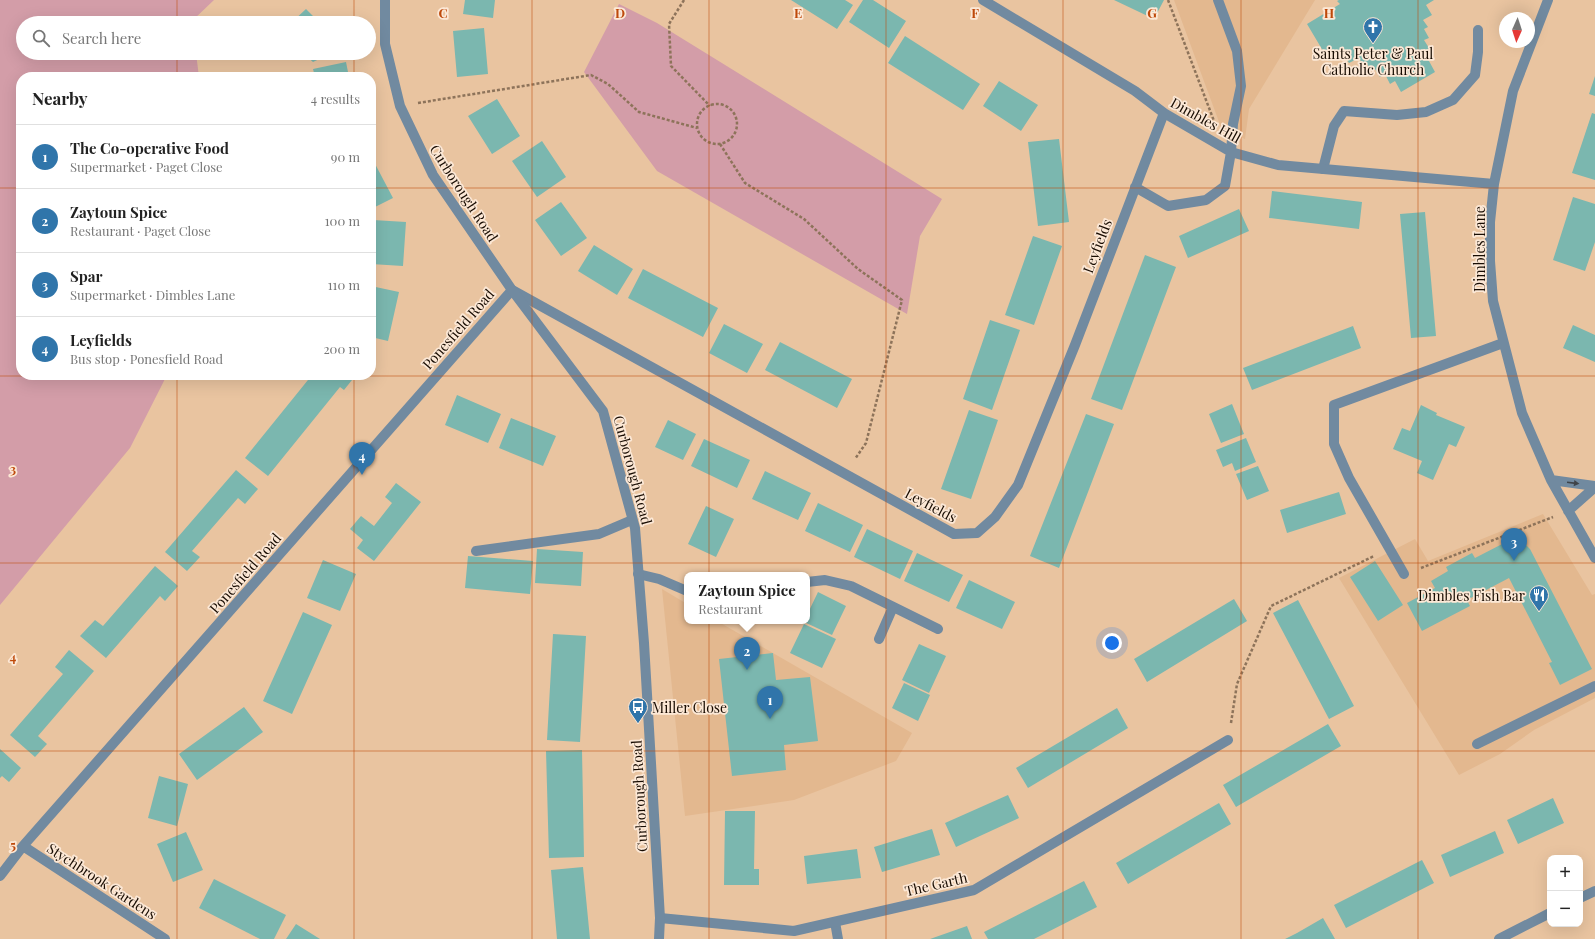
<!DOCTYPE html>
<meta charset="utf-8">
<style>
:root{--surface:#fff;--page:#f2f2f2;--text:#222;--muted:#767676;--line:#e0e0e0;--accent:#3075aa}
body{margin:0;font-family:"Playfair Display",serif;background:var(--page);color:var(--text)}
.controls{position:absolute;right:12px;bottom:12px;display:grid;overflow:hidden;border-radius:8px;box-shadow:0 4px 16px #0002}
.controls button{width:36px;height:36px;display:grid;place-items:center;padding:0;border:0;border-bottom:1px solid var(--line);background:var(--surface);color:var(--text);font:20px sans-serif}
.compass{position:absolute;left:1499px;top:12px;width:36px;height:36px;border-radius:50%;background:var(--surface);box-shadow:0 4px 16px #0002;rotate:183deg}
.you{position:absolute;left:1112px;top:643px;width:14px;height:14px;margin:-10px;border:3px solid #fff;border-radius:50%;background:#1a73e8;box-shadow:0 0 0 6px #1a73e833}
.badge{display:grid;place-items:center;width:26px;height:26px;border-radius:50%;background:var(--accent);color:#fff;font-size:13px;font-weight:700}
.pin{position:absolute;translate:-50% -33px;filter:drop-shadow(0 1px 2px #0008)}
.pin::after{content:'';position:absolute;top:21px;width:14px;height:12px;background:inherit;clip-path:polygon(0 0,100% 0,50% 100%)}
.popup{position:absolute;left:684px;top:572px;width:126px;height:52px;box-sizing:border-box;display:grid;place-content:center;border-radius:8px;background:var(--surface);filter:drop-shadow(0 1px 3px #0005);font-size:13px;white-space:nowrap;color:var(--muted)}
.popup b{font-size:15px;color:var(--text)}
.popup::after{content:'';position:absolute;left:50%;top:100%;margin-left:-8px;border:8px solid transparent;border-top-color:var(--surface)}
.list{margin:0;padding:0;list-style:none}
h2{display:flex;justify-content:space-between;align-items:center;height:52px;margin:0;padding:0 16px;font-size:17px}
h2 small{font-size:13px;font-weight:400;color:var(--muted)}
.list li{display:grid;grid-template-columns:26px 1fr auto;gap:12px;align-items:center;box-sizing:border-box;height:64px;padding:0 16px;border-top:1px solid var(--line)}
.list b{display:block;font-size:15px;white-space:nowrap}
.list p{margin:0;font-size:13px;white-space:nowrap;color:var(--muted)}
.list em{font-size:13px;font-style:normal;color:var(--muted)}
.icon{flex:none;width:22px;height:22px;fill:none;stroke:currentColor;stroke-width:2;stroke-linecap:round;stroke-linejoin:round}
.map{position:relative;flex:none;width:1595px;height:939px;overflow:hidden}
.search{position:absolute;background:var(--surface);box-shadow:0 4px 16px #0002;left:16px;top:16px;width:360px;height:44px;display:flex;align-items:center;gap:10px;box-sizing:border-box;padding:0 14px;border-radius:22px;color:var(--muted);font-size:15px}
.panel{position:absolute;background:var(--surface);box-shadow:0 4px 16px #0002;left:16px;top:72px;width:360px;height:308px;border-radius:16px}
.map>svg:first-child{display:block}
.built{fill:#e3b88f}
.green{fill:#d39da8}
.building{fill:#7bb7af}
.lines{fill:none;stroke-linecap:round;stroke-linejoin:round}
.path{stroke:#8d735a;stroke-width:2.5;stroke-dasharray:3 2;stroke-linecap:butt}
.service{stroke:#718aa0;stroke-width:10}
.minor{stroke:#718aa0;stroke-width:10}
.tertiary{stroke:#718aa0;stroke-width:10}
.oneway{fill:#3f4449}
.grid{fill:none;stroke:#be490a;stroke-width:1;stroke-opacity:0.55}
.labels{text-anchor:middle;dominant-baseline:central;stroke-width:3.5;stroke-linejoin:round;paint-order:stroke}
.poi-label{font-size:14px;fill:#170b01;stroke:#fce8d6}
.street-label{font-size:14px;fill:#170b01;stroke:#fce8d6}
.grid-label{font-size:13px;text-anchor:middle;font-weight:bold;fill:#be490a;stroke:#fce8d6;stroke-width:3.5;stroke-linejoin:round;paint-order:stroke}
</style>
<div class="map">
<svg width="1595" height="939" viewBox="0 0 1595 939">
<rect width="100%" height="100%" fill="#e9c4a0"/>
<path class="built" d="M1174,0H1315L1249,109L1245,139L1222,130Z
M1543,514L1592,595L1595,594V698L1534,730L1500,754L1459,775L1339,578L1415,539L1428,561Z
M662,589L687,604V621H717L912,733L896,761L794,800L685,816Z"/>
<path class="green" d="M0,0H214L193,20V23H23V53H196L199,77H21V375H167L130,448L0,605Z
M619,4L657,23L942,199L920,236L907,314L657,171L584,72Z"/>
<path class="building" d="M465,0H495L493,18L463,14Z
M791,0H845L853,5L837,29Z
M863,0H873L906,21L889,48L849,22Z
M1114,0H1164L1154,19Z
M1339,0H1434L1426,5L1432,15L1423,20L1428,27L1424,29L1429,38L1424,40L1429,48L1427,50L1433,59L1429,61L1435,72L1401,92L1395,81L1390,84L1385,74L1380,77L1375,69L1371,71L1366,62L1363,65L1359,58L1349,63L1343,53L1329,61L1307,24L1340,4L1337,1Z
M306,9L320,23H291Z
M484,28L488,74L457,77L453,31Z
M905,36L980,84L963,110L888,63Z
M303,53H332L313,62Z
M346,62L349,77H315L313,69Z
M1595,76V96L1589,94Z
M999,81L1038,105L1021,131L983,106Z
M497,99L520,136L492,154L468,116Z
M1592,113L1595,114V180L1572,173Z
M1059,139L1069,222L1038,226L1028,142Z
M542,141L566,177L537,197L512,161Z
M373,160L393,198L371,209V161Z
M1272,191L1362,202L1359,229L1269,218Z
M1573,197L1595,204V242L1585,271L1553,260Z
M561,202L587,238L561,256L535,220Z
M1239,209L1249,231L1188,258L1179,236Z
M1425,212L1436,336L1411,338L1400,214Z
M373,220L406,222L403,266L371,264Z
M1033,236L1062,246L1034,325L1005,315Z
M594,245L633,269L617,295L578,271Z
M1145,255L1176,267L1122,410L1091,399Z
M643,269L718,308L703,337L628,298Z
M371,286L399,292L388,341L371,337Z
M990,320L1020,330L992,410L963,399Z
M724,324L763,344L747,373L709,353Z
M1573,325L1595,335V362L1563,348Z
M1353,326L1361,348L1252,390L1243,368Z
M780,342L852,379L837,408L765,370Z
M312,375H356L344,390L340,387L268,476L245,458Z
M457,395L501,414L488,443L445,425Z
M1232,404L1244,434L1221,443L1209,414Z
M1421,405L1437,413L1436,415L1465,427L1456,447L1449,444L1433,480L1417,473L1422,461L1393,449L1402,428L1410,431Z
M969,410L998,420L971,499L941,489Z
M1086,414L1114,424L1059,568L1030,556Z
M511,418L556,436L543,466L499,448Z
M668,420L696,434L683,460L655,447Z
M1246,438L1256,462L1235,471L1232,463L1223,467L1216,450Z
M704,439L750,460L737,488L691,466Z
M1258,466L1269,491L1247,500L1236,474Z
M236,470L258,489L245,504L238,498L192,551L200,557L187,571L165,552Z
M765,471L811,493L798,520L752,499Z
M396,483L421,502L374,561L357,548L363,540L350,529L361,516L374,526L392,503L385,497Z
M1339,492L1346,514L1287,533L1280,510Z
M818,503L863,525L850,552L805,531Z
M706,506L734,519L716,557L688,544Z
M867,529L913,551L900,579L854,557Z
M1515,540L1524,543L1530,549L1592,669L1560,685L1549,663L1552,662L1509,578L1467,600L1470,606L1422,631L1407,603L1435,588L1431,581L1448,571L1446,567L1472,553L1475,558L1508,541Z
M537,549L583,552L581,586L535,583Z
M917,553L963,575L949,602L904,581Z
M468,556L533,561L530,594L465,588Z
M323,560L356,574L340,611L307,598Z
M1375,561L1403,605L1378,621L1350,577Z
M155,566L178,586L165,601L160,596L106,658L80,636L95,620L103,626Z
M969,580L1015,602L1002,629L956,608Z
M818,592L846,606L832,635L802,621H807V615Z
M1234,599L1247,621L1147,682L1134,659Z
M1298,600L1354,706L1329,719L1273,613Z
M303,612L332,625L292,714L263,701Z
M804,624L836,639L822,668L790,653Z
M553,634L586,636L580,742L547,740Z
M919,644L946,656L929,693L902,680Z
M69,650L94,671L38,736L47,744L35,757L10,735L63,674L55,667Z
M773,653L776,680L810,677L818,741L784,745L786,770L732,776L719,659Z
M904,683L930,695L918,721L892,708Z
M244,707L263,732L197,780L179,754Z
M1117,708L1128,728L1028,788L1016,768Z
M1328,724L1341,746L1236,807L1223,785Z
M0,749L21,768L9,782L2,776L0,778Z
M582,750L584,857L549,858L546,751Z
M159,776L188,784L177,826L148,818Z
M1008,795L1019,818L956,847L945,823Z
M1553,798L1564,823L1518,844L1507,820Z
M1219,803L1231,824L1128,884L1116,863Z
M725,811H755L754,869H759V885H724Z
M932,829L940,855L882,872L874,847Z
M1495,831L1504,853L1450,877L1441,855Z
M186,832L203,870L173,882L157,844Z
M857,849L861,878L807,884L804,856Z
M1422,860L1434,883L1346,928L1334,905Z
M583,867L590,939H557L551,870Z
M214,879L286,915L274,939H260L199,908Z
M1084,881L1097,907L1034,939H988L984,932Z
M1323,918L1335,939H1285L1297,933Z
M296,924L320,939H286Z
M967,926L972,939H930Z"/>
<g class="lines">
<path class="path" d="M684,0L669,24L671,66L710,106
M1168,0L1214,121
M418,103L591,75L608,84L639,112L697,128
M697 124a20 20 0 1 1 40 0a20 20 0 1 1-40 0Z
M720,144L745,183L804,219L858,269L902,300L866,443L855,459
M1421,568L1553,517
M1231,723L1237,684L1271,606L1374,556"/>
<path class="service" d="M1218,0L1237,51L1241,86L1233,124L1231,152
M1323,169L1334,126L1344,111L1397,115L1426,112L1453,100L1475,75L1478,52V30
M1477,744L1595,686
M835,922L838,939"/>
<path class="minor" d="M983,0L1135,91L1164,113L1231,152L1278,165L1494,184
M1548,0L1513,91L1494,184L1490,222V261L1493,301L1522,413L1551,480L1595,558
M1135,187L1168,206L1206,200L1225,186L1231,152
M1551,480L1595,486
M1568,511L1595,487
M476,551L599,534L632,520
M638,574L659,579L687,591
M1404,574L1349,478L1334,444V405L1503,343
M807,582L825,580L851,586L938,629
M879,639L893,607
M23,846L165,939
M0,876L23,846L512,290L954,534L977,533L995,517L1018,485L1075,345L1164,113
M1580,898L1595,891
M660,918L794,931L974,890L1228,740
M1499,939L1550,913"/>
<path class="tertiary" d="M385,0V44L400,106L433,175L512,290L603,411L635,528L644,643L660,918L659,939"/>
</g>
<defs><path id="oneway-solid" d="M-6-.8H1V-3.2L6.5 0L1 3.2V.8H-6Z"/></defs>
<use class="oneway" href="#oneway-solid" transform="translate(1573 483) rotate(7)"/>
<path class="grid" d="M177,0V23M354,0V23M532,0V939M709,0V939M886,0V939M1063,0V939M1241,0V939M1418,0V939M177,53V77M354,53V77M0,188H21M371,188H1595M177,375V939M354,375V939M0,376H1595M0,563H1595M0,751H1595"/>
<defs>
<g id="church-pin" transform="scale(1)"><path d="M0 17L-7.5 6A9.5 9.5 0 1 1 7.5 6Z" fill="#3075aa" stroke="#fce8d6"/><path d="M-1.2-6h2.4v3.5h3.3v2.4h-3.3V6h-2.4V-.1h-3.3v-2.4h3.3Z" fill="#fff"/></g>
<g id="restaurant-pin" transform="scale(1)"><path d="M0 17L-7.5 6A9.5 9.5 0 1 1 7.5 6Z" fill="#3075aa" stroke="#fce8d6"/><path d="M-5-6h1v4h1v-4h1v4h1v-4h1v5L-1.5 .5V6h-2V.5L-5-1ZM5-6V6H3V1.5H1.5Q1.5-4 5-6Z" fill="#fff"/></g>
<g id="bus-pin" transform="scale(1)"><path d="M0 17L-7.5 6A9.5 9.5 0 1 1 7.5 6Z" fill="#3075aa" stroke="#fce8d6"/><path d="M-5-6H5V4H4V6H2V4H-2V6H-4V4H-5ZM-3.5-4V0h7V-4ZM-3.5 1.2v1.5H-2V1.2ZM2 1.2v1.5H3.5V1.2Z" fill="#fff"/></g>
</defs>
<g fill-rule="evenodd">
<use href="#church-pin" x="1373" y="27"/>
<use href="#restaurant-pin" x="1539" y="595"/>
<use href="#bus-pin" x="638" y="707"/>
</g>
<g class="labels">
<g class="poi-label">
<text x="1373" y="53">Saints Peter &amp; Paul<tspan x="1373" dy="16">Catholic Church</tspan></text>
<text x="1525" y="595" text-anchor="end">Dimbles Fish Bar</text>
<text x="652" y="707" text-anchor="start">Miller Close</text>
</g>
<g class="street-label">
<text transform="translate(1206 120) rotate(29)">Dimbles Hill</text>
<text transform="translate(464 193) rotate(57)">Curborough Road</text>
<text transform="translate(1097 246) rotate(-69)">Leyfields</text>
<text transform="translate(1479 249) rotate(-90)">Dimbles Lane</text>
<text transform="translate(458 329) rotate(-49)">Ponesfield Road</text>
<text transform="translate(633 470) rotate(75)">Curborough Road</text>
<text transform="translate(931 505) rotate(28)">Leyfields</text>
<text transform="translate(245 573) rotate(-49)">Ponesfield Road</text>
<text transform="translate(639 796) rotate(-93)">Curborough Road</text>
<text transform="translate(102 881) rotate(33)">Stychbrook Gardens</text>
<text transform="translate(936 884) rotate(-13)">The Garth</text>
</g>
</g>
<g class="grid-label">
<text x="443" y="18">C</text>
<text x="620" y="18">D</text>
<text x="798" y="18">E</text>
<text x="975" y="18">F</text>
<text x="1152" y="18">G</text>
<text x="1329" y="18">H</text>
<text x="13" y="474">3</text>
<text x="13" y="662">4</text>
<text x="13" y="850">5</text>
</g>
</svg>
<div class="controls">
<button>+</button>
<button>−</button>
</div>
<svg class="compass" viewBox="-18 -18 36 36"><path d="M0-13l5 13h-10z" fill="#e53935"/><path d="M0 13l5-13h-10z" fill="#767676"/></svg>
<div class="you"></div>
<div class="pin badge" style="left:770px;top:719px">1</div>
<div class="pin badge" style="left:747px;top:670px">2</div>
<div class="popup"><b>Zaytoun Spice</b>Restaurant</div>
<div class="pin badge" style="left:1514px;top:561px">3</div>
<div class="pin badge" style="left:362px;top:475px">4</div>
<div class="search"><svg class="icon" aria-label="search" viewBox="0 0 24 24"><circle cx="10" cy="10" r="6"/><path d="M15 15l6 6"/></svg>Search here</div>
<section class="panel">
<h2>Nearby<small>4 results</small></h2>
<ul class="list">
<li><span class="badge">1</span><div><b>The Co-operative Food</b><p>Supermarket · Paget Close</p></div><em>90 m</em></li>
<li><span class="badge">2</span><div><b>Zaytoun Spice</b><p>Restaurant · Paget Close</p></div><em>100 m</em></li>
<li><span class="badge">3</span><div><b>Spar</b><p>Supermarket · Dimbles Lane</p></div><em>110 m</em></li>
<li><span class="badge">4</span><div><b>Leyfields</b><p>Bus stop · Ponesfield Road</p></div><em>200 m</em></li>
</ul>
</section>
</div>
